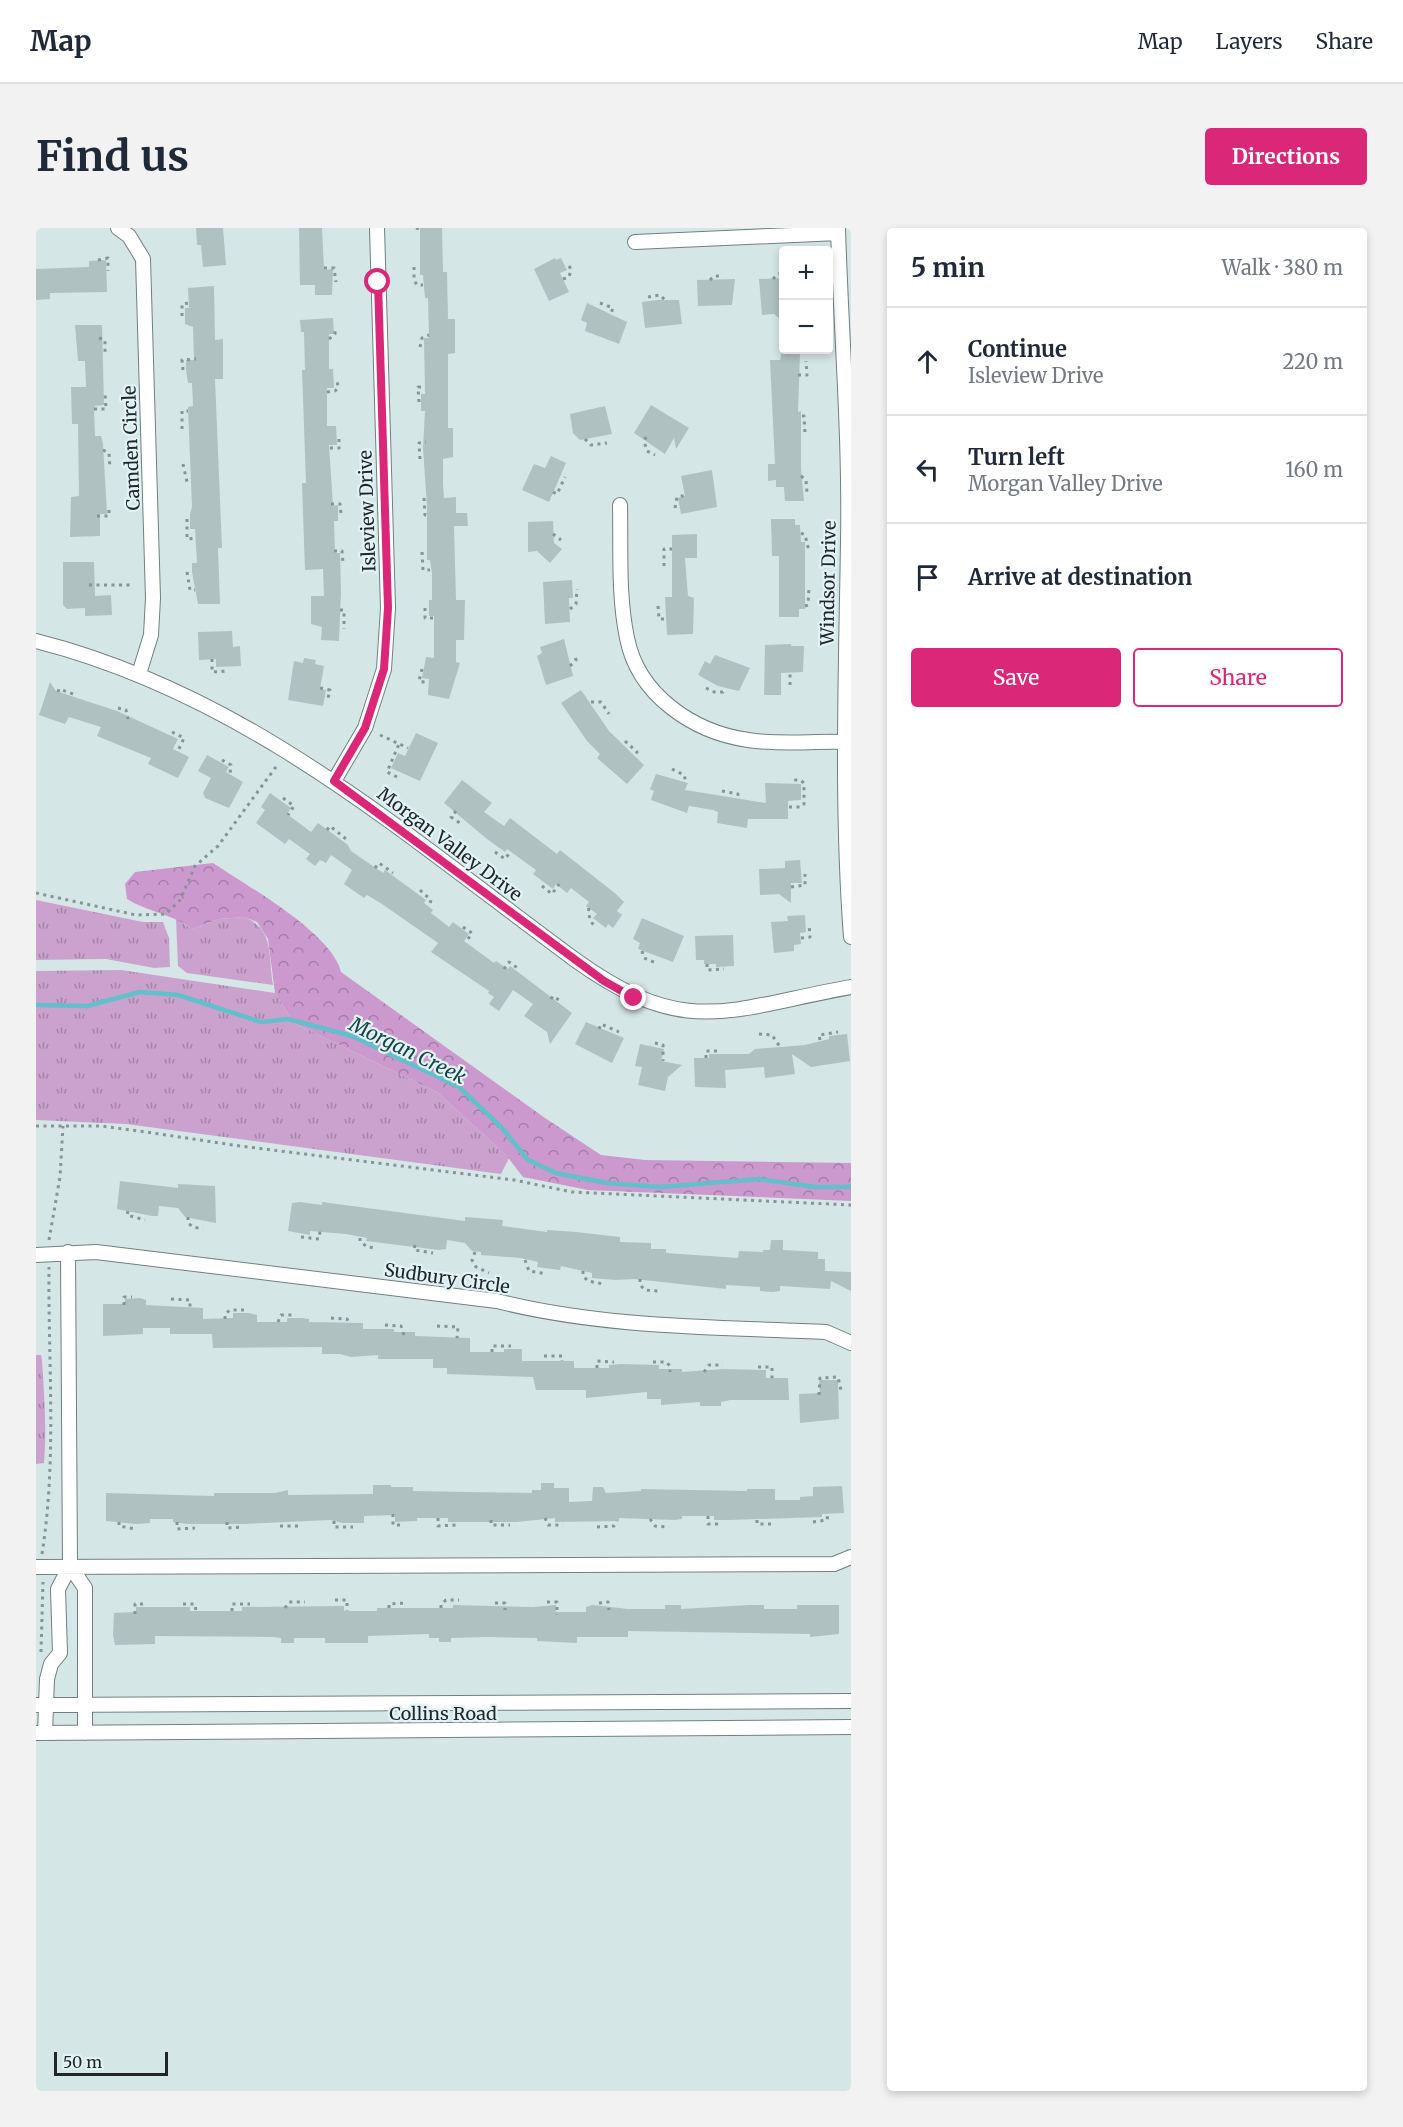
<!DOCTYPE html>
<meta charset="utf-8">
<style>
:root{--surface:#fff;--page:#f2f2f3;--text:#1f2937;--muted:#747a83;--line:#e0e1e3;--accent:#db2777}
body{margin:0;font-family:Merriweather,serif;background:var(--page);color:var(--text)}
.controls{position:absolute;right:18px;top:18px;display:grid;overflow:hidden;border-radius:6px;box-shadow:0 3px 9px #0003}
.controls button{width:54px;height:54px;display:grid;place-items:center;padding:0;border:0;border-bottom:2px solid var(--line);background:var(--surface);color:var(--text);font:30px sans-serif}
.scale{position:absolute;left:18px;bottom:15px;width:114px;box-sizing:border-box;padding-left:6px;border:3px solid #212728;border-top:0;font-size:16px;line-height:21px;white-space:nowrap;color:#212728;-webkit-text-stroke:4px #e2f3f5;paint-order:stroke}
.stop{position:absolute;width:18px;height:18px;margin:-14px;border:4px solid #db2777;border-radius:50%;background:#fff}
.stop.end{background:#db2777;border-color:#fff;box-shadow:0 2px 6px #0008}
.list{margin:0;padding:0;list-style:none}
h2{display:flex;justify-content:space-between;align-items:center;height:78px;margin:0;padding:0 24px;font-size:26px}
h2 small{font-size:20px;font-weight:400;color:var(--muted)}
.list li{display:grid;grid-template-columns:39px 1fr auto;gap:18px;align-items:center;box-sizing:border-box;height:108px;padding:0 24px;border-top:2px solid var(--line)}
.list b{display:block;font-size:22px;white-space:nowrap}
.list p{margin:0;font-size:20px;white-space:nowrap;color:var(--muted)}
.list em{font-size:20px;font-style:normal;color:var(--muted)}
.actions{display:flex;gap:12px;padding:18px 24px}
.actions a{flex:1;padding:14px 0;border:2px solid var(--accent);border-radius:6px;text-align:center;font-size:21px;color:var(--accent)}
.actions .main{background:var(--accent);color:#fff}
.icon{flex:none;width:33px;height:33px;fill:none;stroke:currentColor;stroke-width:2;stroke-linecap:round;stroke-linejoin:round}
.map{position:relative;flex:none;width:815px;height:1863px;overflow:hidden;border-radius:6px}
header{display:flex;align-items:center;gap:36px;box-sizing:border-box;height:84px;padding:0 30px;background:var(--surface);border-bottom:2px solid var(--line)}
header strong{font-size:28px}
nav{display:flex;gap:33px;margin-inline-start:auto;font-size:21px}
.intro{display:flex;align-items:center;justify-content:space-between;box-sizing:border-box;height:144px;padding:0 36px}
h1{margin:0;font-size:42px}
.button{padding:15px 27px;border-radius:6px;background:var(--accent);color:#fff;font-size:21px;font-weight:700}
main{display:flex;gap:36px;padding:0 36px}
aside{flex:1;background:var(--surface);border-radius:6px;box-shadow:0 3px 9px #0003}
.map>svg:first-child{display:block}
.grass{fill:url(#grass-tufts)}
.forest{fill:url(#forest-crowns)}
.lines{fill:none;stroke-linecap:round;stroke-linejoin:round}
.stream{stroke:#61c0c9;stroke-width:4.5}
.building{fill:#b0c1c2}
.street-casing{stroke:#708081;stroke-width:16}
.path{stroke:#879394;stroke-width:3;stroke-dasharray:3 4.5;stroke-linecap:butt}
.street{stroke:#fff;stroke-width:14}
.route{stroke:#db2777;stroke-width:8}
.labels{text-anchor:middle;dominant-baseline:central;stroke-width:4.5;stroke-linejoin:round;paint-order:stroke}
.street-label{font-size:18px;fill:#212728;stroke:#e2f3f5}
.water-label{font-size:20px;font-style:italic;fill:#184448;stroke:#e2f3f5}
</style>
<header>
<strong>Map</strong>
<nav><a>Map</a><a>Layers</a><a>Share</a></nav>
</header>
<div class="intro"><h1>Find us</h1><a class="button">Directions</a></div>
<main>
<div class="map">
<svg width="815" height="1863" viewBox="0 0 815 1863">
<defs>
<pattern id="grass-tufts" width="24" height="20" patternUnits="userSpaceOnUse" patternTransform="scale(1.5)"><rect width="24" height="20" fill="#cba2cd"/><path d="M3 7l-1-3M5 7V3M7 7l1-3M15 17l-1-3M17 17v-4M19 17l1-3" fill="none" stroke="#a484a6"/></pattern>
<pattern id="forest-crowns" width="20" height="18" patternUnits="userSpaceOnUse" patternTransform="scale(1.5)"><rect width="20" height="18" fill="#cb99cd"/><path d="M2 6a3 3 0 1 1 6 0M12 15a3 3 0 1 1 6 0" fill="none" stroke="#a47da6"/></pattern>
</defs>
<rect width="100%" height="100%" fill="#d5e6e7"/>
<path class="grass" d="M0,672L107,694H127L133,710L134,739L118,740L70,731L0,732Z
M208,689C239,701 232,729 237,757L151,745L142,738L140,691L156,701L183,691Z
M85,742L239,765L258,795L401,864L469,926L473,930L465,946L90,896L0,892V743Z
M0,1127H5L6,1132C8,1166 11,1201 8,1235L0,1236Z"/>
<path class="forest" d="M177,635C211,658 296,705 305,744L509,890L565,927L609,932L815,935V973L552,962L487,949L469,926L401,864L258,795L239,765L232,711L221,694L208,689L183,691L156,701C136,686 112,684 91,671L89,656L99,644Z"/>
<g class="lines">
<path class="stream" d="M0,777L51,778L104,764L142,767L225,794L252,791L316,808L423,859L466,900L492,932L520,945L571,955L625,959L723,951L779,959H815"/>
</g>
<path class="building" d="M160,0H187L190,37L167,39L165,17H161Z
M263,0H286L288,42L297,41L296,67H279V57H264Z
M384,0H406L407,44H411L412,91H419V125L412,126V200H417V229L407,231V257L408,270L420,269V285H431L432,298H418L420,372H429L428,412H420V434L424,435L413,471L392,467L393,451L386,450L390,429L398,430V388H393V372H396V345L394,332H391V278L387,220L389,183H385V166H389L388,110H393L392,70H389L387,47H384Z
M519,30L520,32L525,30L531,42L524,45L533,64L513,73L498,41Z
M70,32L71,64L14,65V71L0,72V41L53,39V33Z
M747,50V94L738,86L726,87L723,51Z
M699,51L696,77L662,78L661,52Z
M178,58L179,112L187,111V151H179L186,320H182L184,376H162L156,344V335H161L159,301H154V286L156,279L152,179L157,178L156,155H152L150,142V132H158L157,99L149,96V80H153L152,60Z
M621,72H643L646,96L609,100L606,74Z
M551,75L591,94L583,116L549,103L551,95L545,92Z
M297,90L298,106H293V141H297L298,160H291V198H300L301,217H293L297,278L302,277V293H298L299,325H304L305,363L303,413L285,412L286,399L275,396V368H288L287,341L269,342L266,255H270L266,142H269L268,104H265L264,92Z
M39,97H66L68,177L59,178L58,181L59,208H65L67,216L71,286H64V308L34,309L35,269L43,268L42,196H36L35,159H50L49,133H42Z
M746,122H763L764,126L762,184L765,183V241L768,273H749L748,259H740V252L732,253V236H739L734,132H744Z
M615,177L653,200L640,221L638,210L629,226L598,205Z
M569,178L576,206L544,212L537,205L534,186Z
M515,228L530,235L513,274L486,262L498,236L509,240Z
M676,242L681,279L645,286L642,270L649,268L645,248Z
M735,291H759V297H764L765,314H769V381H763V389H743V328H736Z
M517,293L518,315L526,321L514,335L501,323L492,324V294Z
M661,306V330H649L652,368L658,370L657,406L631,407L629,369H636V307Z
M27,334H58L59,368L75,367L76,387L49,388V380L31,381L27,377Z
M536,352L537,370H533L534,394L509,396L507,354Z
M196,403L197,419L204,418L205,438L180,439V431L163,432L162,404Z
M528,411L537,448L510,457L501,428L506,425L504,419Z
M755,416V418H768L767,444L745,445V467H728L729,417Z
M679,427L714,440L703,463L682,458L662,447L669,433L674,436Z
M268,430L280,432L279,436L288,438L284,461L290,462L287,478L252,472L258,433L267,435Z
M14,454L20,463L81,483L142,511L137,521L153,529L142,550L112,536L115,530L61,508L65,499L33,489L29,496L3,487Z
M545,462L573,503L608,537L591,556L561,530L564,526L551,513L525,475Z
M380,505L402,515L384,553L355,540L362,525L369,528Z
M171,527L193,539L190,544L207,554L193,580L169,570L167,565L175,550L162,543Z
M620,546L652,555L649,562L730,575L729,555L765,556V572L752,573V591H712L711,600L681,595L682,584L677,582L653,578L651,585L615,572L618,563L614,561Z
M426,552L456,575L448,584L468,598L474,590L521,626L524,622L580,666L588,674L581,683L586,687L577,700L572,696L570,700L557,690L561,686L550,678L553,674L535,660L531,665L520,656L517,661L497,646L500,642L471,621L469,624L451,611L408,575Z
M234,565L255,580L251,586L275,604L282,595L312,617L315,623L347,645L349,642L390,672L388,675L397,682L395,685L413,699L417,694L433,706L428,713L458,735L460,733L472,741L474,738L536,785L514,816L511,804L488,788L497,776L477,762L463,783L453,776L458,769L452,765L453,763L395,724L402,715L346,676L331,667L328,670L308,656L316,642L295,627L290,635L284,632L279,638L270,631L274,626L253,611L249,616L220,595L229,582L225,579Z
M764,632L766,655H755V675L743,666L724,667L723,641L749,640V633Z
M769,687L770,704L764,705L765,716L758,717V723L738,725L735,694L752,693L751,688Z
M606,690L648,708L637,734L602,721L604,715L597,711Z
M697,707L698,738L680,739V736H668V732H660L659,708Z
M550,794L588,810L576,835L539,816Z
M811,806L814,833L775,839L756,826L759,846L729,850L728,839L689,842L690,860L659,859L658,830H673V826H713L719,821L769,817L793,811V808Z
M604,816L628,821L625,833L646,837L632,849L629,863L602,857L606,839L599,838Z
M84,953L142,960V956L179,958L180,995L149,989L142,980L123,978L122,988H116L81,981Z
M264,974L286,977V974L429,993V989L467,992L466,998L511,1004V1002L540,1004L584,1009V1014L615,1015V1021H630V1025L702,1030L703,1023L727,1024V1022H734L735,1012H747V1022L782,1024V1031H789V1043L815,1044V1063L795,1053L794,1061L744,1058V1063L737,1064L724,1063V1059L690,1057V1061L598,1051L579,1052L556,1050V1045L525,1038L524,1042L501,1039L502,1034L485,1030L445,1027V1024L436,1023L429,1015L411,1012L410,1021L403,1022L330,1013L331,1010L310,1006L274,1003V1007L252,1003L256,975Z
M104,1070L110,1072V1077L167,1080V1091L197,1090V1085H213L221,1087V1094H251V1090H266L273,1091V1094L327,1095V1101H358V1104H379V1108L434,1110V1124H468V1121H486V1133H538V1140H573V1137L585,1136L623,1137V1141H646V1144L687,1141L730,1142V1150H752L753,1172H694L685,1174V1178H664V1174L625,1177V1171H611V1164L550,1170V1162H500L497,1149L411,1146V1140H397V1131H342V1127L315,1129L304,1126H286V1119L177,1120L176,1106H134V1100H107V1106L67,1108V1076H89V1071Z
M783,1152H802L803,1191L764,1195L763,1166L784,1165Z
M505,1255H518V1260H533V1274L556,1273L557,1259H567L570,1265L605,1263V1261L711,1263V1261H739V1272H764V1269L777,1268V1259L806,1258L808,1285L786,1286V1289L693,1292H678V1288H646V1291L639,1292L583,1290V1293L519,1294V1290L480,1294H412V1290H381V1293L359,1294V1287L328,1288V1295H307L294,1292L207,1296H151L137,1294V1291H114V1295L100,1296L70,1293V1265L178,1268V1265H239L252,1262V1267L337,1266V1257H355V1259H377V1263L496,1265V1262H505Z
M417,1377L497,1379L520,1377V1384H550V1379L557,1377L592,1381H629V1377H645V1381L713,1377H728V1381H761V1377H803V1406L774,1409V1406L592,1403V1409H541V1415L501,1413V1410L450,1409L415,1410V1414H403V1410H393V1406L332,1408V1415H289V1410H258V1415H245V1410L237,1409L119,1408V1416L79,1417L77,1407L78,1385L100,1384V1379H154V1383H206V1379L308,1378V1383H341V1380H417Z"/>
<g class="lines">
<g class="street-casing">
<path id="street" d="M82,0L93,8L107,31L117,370L115,407L103,446
M802,0C805,104 814,209 812,314C810,446 805,577 815,709
M599,14L802,5
M584,277C585,321 582,367 591,410C602,467 657,504 712,512C742,517 777,513 808,514
M0,413C210,466 368,606 538,731C650,812 692,781 815,759
M298,553L329,500L348,441L352,380L341,0
M0,1027L60,1024L461,1073C568,1100 680,1099 790,1104L815,1115
M34,1338L49,1360V1505
M0,1339L798,1336L815,1329
M0,1477L815,1473
M0,1505L815,1499
M9,1505L11,1451L15,1436L24,1425L22,1361L34,1338L32,1024"/>
</g>
<path class="path" d="M380,0L383,1
M62,32L72,30V43
M378,39V52L381,57H387
M288,40H298L300,54
M527,51L533,49L535,42L532,35
M737,51L742,46L748,45
M674,52L678,48H686
M612,69L624,67L629,72
M564,75L577,80L574,88
M146,88V76L153,75
M63,110L69,112V126
M293,111L299,106V99
M384,119L386,110L393,107
M147,142L146,132L160,131
M762,147H771L770,133
M291,164L299,163L302,160L301,150
M383,174L382,159H389
M58,181H70L69,165
M766,188H768L769,205
M146,201V183H152
M610,209L608,213L611,223L619,227
M549,211L555,217L571,215
M294,220H303V207
M67,222L73,225L74,240
M384,231L383,215L390,214
M147,236L151,254H155
M765,248L770,252L771,265
M517,264L521,266L529,249
M388,270L389,287H391
M295,276H304L305,286
M639,280L641,269L652,267
M61,288H73V278
M151,291V311L160,310
M765,305L769,307L773,323
M517,306L525,312
M298,323H306L307,335
M386,324L387,342H394
M628,338V321H636
M151,344L154,362H159
M53,357H95
M622,378L623,391H630
M769,378L772,377L773,359
M389,380V390H400
M534,381L540,376L541,361
M304,382H308V401
M176,431V444L191,443
M534,438L540,432L538,426
M386,441L383,453L392,455
M754,457V445
M284,460L294,462L292,470
M670,460L678,464H687L689,460
M22,464L23,461L40,467
M555,474H565L573,486
M82,480L90,482L92,491
M136,504L148,510L142,523
M344,507L372,520
M589,513L601,524L598,529
M186,532L195,537L194,546
M636,541L648,547L650,554
M361,549L351,544L363,516
M686,563L702,566L701,572
M247,570L258,578L252,587
M753,579H765L768,576V555L764,552H756
M420,583L415,589L427,597
M291,602L294,598L310,611
M459,624L469,631L475,623
M339,640L343,635L357,645
M506,658L516,666L523,656
M755,659L769,657V646
M384,662L395,672L393,679
M0,665L100,687L130,686L144,672L159,638L182,618L242,536
M553,680L552,685L556,695L560,699
M427,699L436,705L430,714
M765,710L774,709L773,696
M606,723L608,730L620,735
M671,736V742L688,741
M468,741L473,734L483,741
M515,771L517,768L526,774
M563,801L565,796L583,804
M723,806L736,807L744,819
M784,812L783,807L802,804
M619,815L627,817V833
M670,830V823H682
M0,898H65L110,904L204,918L478,952L536,964L815,977
M92,983L91,987L109,992
M152,989V995L157,999L167,1001
M265,1009L283,1011L284,1003
M324,1010V1013L331,1019L341,1020
M13,1012L24,949L27,898
M379,1017L378,1022L397,1025
M439,1024L436,1032L440,1039L453,1045
M489,1032L493,1043L511,1046
M547,1043V1048L552,1053L567,1056
M604,1051V1057L609,1062L622,1063
M135,1071L154,1072V1080
M88,1077V1069H96
M295,1090L311,1091L314,1097
M189,1091V1086L194,1082H208
M242,1094L245,1087H260
M349,1097L365,1098L368,1107
M401,1098L422,1099L421,1110
M456,1124V1118H475
M508,1128H526V1133
M617,1134H630L634,1138V1144
M722,1139H736V1150
M561,1140V1133L578,1134
M668,1144L673,1137H687
M783,1167L784,1150L802,1149L805,1162
M357,1286V1297H367
M672,1288V1296H686
M402,1290V1298L420,1297
M509,1290L512,1297H527
M614,1291L619,1298L633,1299
M455,1292V1297H474
M721,1292V1296H739
M298,1293V1299H317
M83,1294V1298L100,1301
M141,1294V1301L159,1300
M191,1294V1300L207,1299
M777,1294L791,1292L792,1286
M244,1298H263V1295
M561,1299L578,1298L581,1293
M6,1326C21,1231 12,1135 13,1039
M299,1372H311V1383
M511,1374H521V1387
M459,1375H469V1382
M563,1375L572,1374L573,1382
M147,1376H159L160,1383
M249,1380L253,1374H269
M353,1380V1376L370,1375
M405,1380V1376L410,1372H423
M196,1383V1376H214
M99,1386V1376H107
M5,1424L7,1354"/>
<use href="#street" class="street"/>
</g>
<g class="lines">
<path class="route" d="M342,54L352,380L348,441L329,500L298,553L568,753L598,770"/>
</g>
<g class="labels">
<g class="street-label">
<text transform="translate(95 220) rotate(-92)">Camden Circle</text>
<text transform="translate(331 283) rotate(-92)">Isleview Drive</text>
<text transform="translate(792 355) rotate(-89)">Windsor Drive</text>
<text transform="translate(414 616) rotate(37)">Morgan Valley Drive</text>
<text transform="translate(411 1050) rotate(8)">Sudbury Circle</text>
<text x="407" y="1485">Collins Road</text>
</g>
<g class="water-label">
<text transform="translate(372 822) rotate(26)">Morgan Creek</text>
</g>
</g>
</svg>
<div class="controls">
<button>+</button>
<button>−</button>
</div>
<div class="scale">50 m</div>
<div class="stop" style="left:342px;top:54px"></div>
<div class="stop end" style="left:598px;top:770px"></div>
</div>
<aside>
<h2>5 min<small>Walk · 380 m</small></h2>
<ul class="list">
<li><svg class="icon" aria-label="ahead" viewBox="0 0 24 24"><path d="M12 20V5M6 11l6-6 6 6"/></svg><div><b>Continue</b><p>Isleview Drive</p></div><em>220 m</em></li>
<li><svg class="icon" aria-label="left" viewBox="0 0 24 24"><path d="M17 20v-9H6M10 6l-5 5 5 5"/></svg><div><b>Turn left</b><p>Morgan Valley Drive</p></div><em>160 m</em></li>
<li><svg class="icon" aria-label="arrive" viewBox="0 0 24 24"><path d="M6 21V4h12l-3 4 3 4H6"/></svg><div><b>Arrive at destination</b></div></li>
</ul>
<div class="actions"><a class="main">Save</a><a>Share</a></div>
</aside>
</main>
